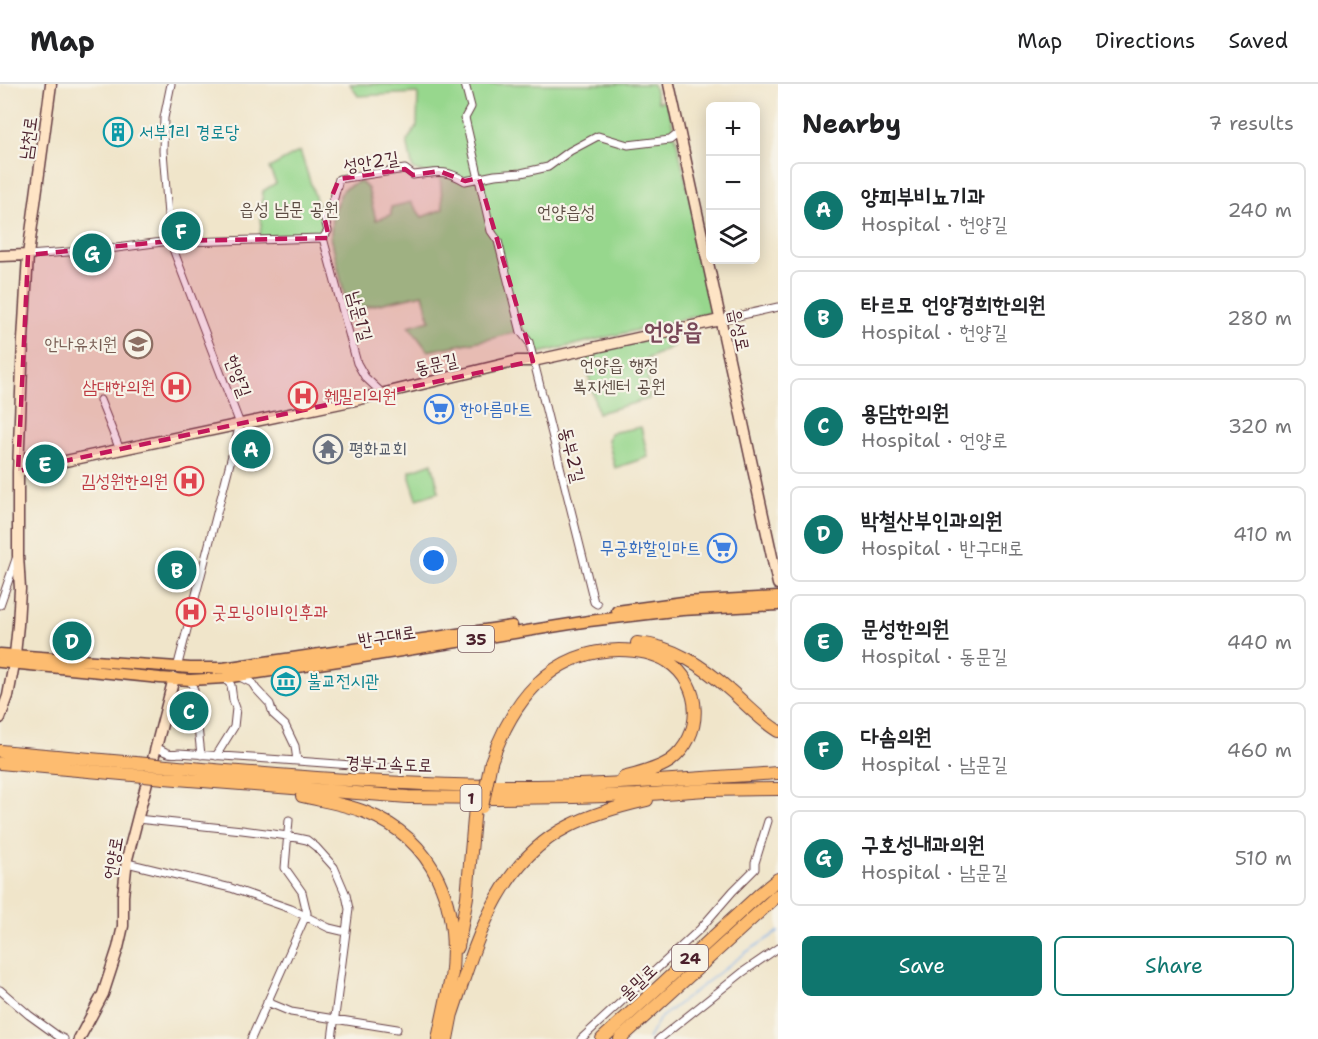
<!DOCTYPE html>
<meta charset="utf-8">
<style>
:root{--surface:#fff;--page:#f6f6f6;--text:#202124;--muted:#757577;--line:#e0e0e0;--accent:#0f766e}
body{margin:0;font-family:"Shantell Sans","Poor Story",sans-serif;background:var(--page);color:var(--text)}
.controls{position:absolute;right:18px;top:18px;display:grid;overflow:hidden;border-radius:9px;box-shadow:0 3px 15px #0003}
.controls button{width:54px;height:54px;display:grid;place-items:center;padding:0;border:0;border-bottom:2px solid var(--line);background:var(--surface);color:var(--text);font:30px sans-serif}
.you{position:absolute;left:434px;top:477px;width:21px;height:21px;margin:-15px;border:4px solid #fff;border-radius:50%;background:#1a73e8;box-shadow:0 0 0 9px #1a73e833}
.badge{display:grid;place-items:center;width:39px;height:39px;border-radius:50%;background:var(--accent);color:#fff;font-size:20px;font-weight:700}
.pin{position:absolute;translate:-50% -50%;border:3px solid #fff;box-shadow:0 2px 6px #0006}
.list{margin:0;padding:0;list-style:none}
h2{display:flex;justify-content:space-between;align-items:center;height:78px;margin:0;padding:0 24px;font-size:26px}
h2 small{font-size:20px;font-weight:400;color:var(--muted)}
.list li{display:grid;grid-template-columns:39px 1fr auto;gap:18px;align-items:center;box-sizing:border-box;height:96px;margin:0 12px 12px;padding:0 12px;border:2px solid var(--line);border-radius:9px}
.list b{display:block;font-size:22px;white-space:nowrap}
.list p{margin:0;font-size:20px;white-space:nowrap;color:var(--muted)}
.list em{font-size:20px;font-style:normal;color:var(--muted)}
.actions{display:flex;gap:12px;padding:18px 24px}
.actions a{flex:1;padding:14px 0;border:2px solid var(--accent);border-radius:9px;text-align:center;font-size:21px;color:var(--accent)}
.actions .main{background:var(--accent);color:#fff}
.icon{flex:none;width:33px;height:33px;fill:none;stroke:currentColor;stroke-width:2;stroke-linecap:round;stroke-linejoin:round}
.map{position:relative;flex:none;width:778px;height:955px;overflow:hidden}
header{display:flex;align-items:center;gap:36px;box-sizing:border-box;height:84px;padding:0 30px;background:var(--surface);border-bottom:2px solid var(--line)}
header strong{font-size:28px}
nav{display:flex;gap:33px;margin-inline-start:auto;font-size:21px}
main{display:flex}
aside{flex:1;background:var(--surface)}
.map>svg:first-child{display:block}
.green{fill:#97d78d;stroke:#707b5c;stroke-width:1.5}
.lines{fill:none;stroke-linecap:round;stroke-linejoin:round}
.stream{stroke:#7fb1eb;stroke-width:1.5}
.street-casing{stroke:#633d43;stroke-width:9}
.secondary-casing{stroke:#633d43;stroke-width:13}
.primary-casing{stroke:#633d43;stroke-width:13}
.highway-casing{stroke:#633d43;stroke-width:14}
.street{stroke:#fff;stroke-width:7}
.secondary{stroke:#fee4c5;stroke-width:10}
.primary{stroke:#fdbc6f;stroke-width:10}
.highway{stroke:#fdbc6f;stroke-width:12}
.highway-bridge-casing{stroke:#633d43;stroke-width:14;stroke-linecap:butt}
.highway-bridge{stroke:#fdbc6f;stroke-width:12}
.marked{fill:#c2185b;fill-opacity:0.2;stroke:#c2185b;stroke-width:4.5;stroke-dasharray:12 8;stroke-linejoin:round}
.labels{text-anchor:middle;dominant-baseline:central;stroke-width:4.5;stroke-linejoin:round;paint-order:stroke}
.shield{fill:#f7f3e8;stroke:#7e5f64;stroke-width:1.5}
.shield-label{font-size:16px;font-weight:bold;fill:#4a1f2b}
.culture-label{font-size:18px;fill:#0d838f;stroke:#f7f3e8;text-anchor:start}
.street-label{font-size:18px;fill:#4a1f2b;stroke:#f7f3e8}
.park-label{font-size:18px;fill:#5d4d44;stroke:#f7f3e8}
.education-label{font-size:18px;fill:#785e54;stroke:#f7f3e8;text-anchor:end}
.health-label{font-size:18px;fill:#be3a42;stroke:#f7f3e8;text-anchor:end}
.shop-label{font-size:18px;fill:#366cbe;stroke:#f7f3e8;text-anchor:start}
.worship-label{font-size:18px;fill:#5b616d;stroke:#f7f3e8;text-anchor:start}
.district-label{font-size:24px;font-weight:bold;fill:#794858;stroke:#f7f3e8}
</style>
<header>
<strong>Map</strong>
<nav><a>Map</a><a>Directions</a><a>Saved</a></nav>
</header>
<main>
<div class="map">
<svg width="778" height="955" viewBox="0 0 778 955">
<rect width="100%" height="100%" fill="#f7f3e8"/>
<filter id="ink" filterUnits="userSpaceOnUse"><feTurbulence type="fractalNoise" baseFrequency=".0167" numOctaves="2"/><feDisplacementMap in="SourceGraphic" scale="12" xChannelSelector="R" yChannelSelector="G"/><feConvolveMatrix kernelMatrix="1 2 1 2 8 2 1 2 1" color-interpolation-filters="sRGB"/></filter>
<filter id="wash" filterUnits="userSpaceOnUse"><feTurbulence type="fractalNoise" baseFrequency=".008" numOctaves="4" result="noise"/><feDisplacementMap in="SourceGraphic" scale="24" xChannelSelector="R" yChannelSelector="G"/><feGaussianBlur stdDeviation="1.35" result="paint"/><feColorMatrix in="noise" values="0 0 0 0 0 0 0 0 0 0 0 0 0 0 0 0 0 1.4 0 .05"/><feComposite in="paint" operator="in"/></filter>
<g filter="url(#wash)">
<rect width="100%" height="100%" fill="#f0e5ca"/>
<path class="green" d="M350,0H653L658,18L667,16L696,140L714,228L535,270L529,250L524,245L494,254L428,267L409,242L430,236L423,210L348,227L331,153L332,130L343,105L360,97L368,105L376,136L391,131V123L411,118L422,133L443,125L440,93L413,86L407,57L417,42L418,9L358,12Z
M300,67L326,146L321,151L260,154L263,107L276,99L269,84Z
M670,250L673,262L647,275L649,315L598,329L583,270Z
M641,343L648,373L615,384L608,356L610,349Z
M432,379L439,408L417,415L410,394V387Z"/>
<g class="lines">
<path class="stream" d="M648,955L660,934L745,869L778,848"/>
</g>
</g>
<g filter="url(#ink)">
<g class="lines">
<g class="street-casing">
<path id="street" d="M171,0L164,34L163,67L170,157L240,340L177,584
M465,0L471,23L465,34L491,147L498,157L521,248L529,258L594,518L597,520
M323,154L328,147L324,132L334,114L339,95L405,85L413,91C436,89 444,84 465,97L495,91L521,89L548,83L570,67L598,52L628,61L670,56L679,49
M323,154L357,279L365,293L382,309
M28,171L109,165L170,157L185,158L323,154
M720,236L778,223
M100,316L120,366
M0,521L16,475
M190,596L194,606L201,671
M156,663C165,668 169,671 179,669L297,677L295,662L285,641L273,630L270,620L256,605L252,599L240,593
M216,672L234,643L236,624L233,616L231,601L224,594
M297,677L392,684
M137,735L242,746L288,752L307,756L316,763L334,783L346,811L349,825L332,955
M127,779L231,804L291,825L329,844L346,848
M0,906L29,931L58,952L64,955
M267,918L291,928L397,945
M251,955L307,829L302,808L285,784L289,736
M581,955L700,845L733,807L755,785V779L768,737
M659,955L743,888L778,864"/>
</g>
<g class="secondary-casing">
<path id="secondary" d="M669,0L778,500
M0,172L28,171
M18,387L360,315L517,277H533L720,236
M0,634L8,612L14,580L18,541L20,505L18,471V387L23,256L28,171L51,0
M79,955L103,910L118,864L123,842V812L127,775L174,594"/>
</g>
<g class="primary-casing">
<path id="primary" d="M617,527L683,518L778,513
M0,570L190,584H223L512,542
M0,578L160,594L190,596L224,594L345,576L589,537L682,526L778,521"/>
</g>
<g class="highway-casing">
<path id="highway" d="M637,559C674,562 704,583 731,607C747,621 760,636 778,647
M0,667L147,680
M491,678C512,618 550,567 619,566C636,566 652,568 667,577C703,600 704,652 670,677C656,686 638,690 623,694
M0,679L144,692
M167,682C277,691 387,701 497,702C591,703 685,695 778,689
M164,694L408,713L497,714L574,713L637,711L706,706L778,705
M302,712C323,717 345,720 365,728C436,756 460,823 451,895
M458,863L467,813L475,723
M452,930C476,859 497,778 569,742C594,729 621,722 647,716
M438,955L452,889
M447,955L453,924
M602,955L761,809L778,795
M620,955L778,811"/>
</g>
<use href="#street" class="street"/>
<use href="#secondary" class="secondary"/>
<use href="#primary" class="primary"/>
<use href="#highway" class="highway"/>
<g class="highway-bridge-casing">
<path id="highway-bridge" d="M147,680L167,682
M144,692L164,694
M482,723L491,678"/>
</g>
<use href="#highway-bridge" class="highway-bridge"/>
</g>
</g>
<path class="marked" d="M405,85L413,91L439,87L465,97L479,94L533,277L18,387L28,171L170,157L329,154L324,132L339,95Z"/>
<defs>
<g id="building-ring" transform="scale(1.5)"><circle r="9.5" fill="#f7f3e8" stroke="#0f9aa8" stroke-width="1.5"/><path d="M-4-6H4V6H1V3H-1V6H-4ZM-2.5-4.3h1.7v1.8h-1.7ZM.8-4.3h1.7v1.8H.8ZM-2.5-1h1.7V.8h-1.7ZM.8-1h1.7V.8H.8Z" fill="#0f9aa8"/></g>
<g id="school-ring" transform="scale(1.5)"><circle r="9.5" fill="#f7f3e8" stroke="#8d6e63" stroke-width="1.5"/><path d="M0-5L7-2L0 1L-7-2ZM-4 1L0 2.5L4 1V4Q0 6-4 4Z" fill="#8d6e63"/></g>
<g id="hospital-ring" transform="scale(1.5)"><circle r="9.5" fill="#f7f3e8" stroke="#e0444e" stroke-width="1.5"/><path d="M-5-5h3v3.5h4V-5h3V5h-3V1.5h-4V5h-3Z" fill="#e0444e"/></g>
<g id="supermarket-ring" transform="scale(1.5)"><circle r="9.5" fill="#f7f3e8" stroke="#3f7fe0" stroke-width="1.5"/><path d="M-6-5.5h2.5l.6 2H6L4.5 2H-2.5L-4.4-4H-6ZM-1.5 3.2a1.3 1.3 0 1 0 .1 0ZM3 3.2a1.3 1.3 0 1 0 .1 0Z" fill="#3f7fe0"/></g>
<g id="temple-ring" transform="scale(1.5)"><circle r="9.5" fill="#f7f3e8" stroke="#6b7280" stroke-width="1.5"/><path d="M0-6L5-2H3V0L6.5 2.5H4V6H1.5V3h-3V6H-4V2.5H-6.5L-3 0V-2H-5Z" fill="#6b7280"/></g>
<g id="museum-ring" transform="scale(1.5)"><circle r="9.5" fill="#f7f3e8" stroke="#0f9aa8" stroke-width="1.5"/><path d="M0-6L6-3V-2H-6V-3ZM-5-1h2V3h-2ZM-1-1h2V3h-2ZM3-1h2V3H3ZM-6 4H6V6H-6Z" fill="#0f9aa8"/></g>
</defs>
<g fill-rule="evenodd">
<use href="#building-ring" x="118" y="48"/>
<use href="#school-ring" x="138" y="260"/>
<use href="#hospital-ring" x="176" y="303"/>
<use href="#hospital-ring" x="303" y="312"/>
<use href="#supermarket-ring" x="439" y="325"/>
<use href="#temple-ring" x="328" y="365"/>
<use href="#hospital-ring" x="189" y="397"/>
<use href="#supermarket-ring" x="722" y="464"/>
<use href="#hospital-ring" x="191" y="528"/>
<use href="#museum-ring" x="286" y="597"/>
</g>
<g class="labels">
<g class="shield">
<rect x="458" y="542" width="36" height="26" rx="4.5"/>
<rect x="460.5" y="701" width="21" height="26" rx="4.5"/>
<rect x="672" y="861" width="36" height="26" rx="4.5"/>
</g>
<g class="shield-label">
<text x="476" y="555">35</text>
<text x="471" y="714">1</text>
<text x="690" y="874">24</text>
</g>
<g class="culture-label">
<text x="139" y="48">서부1리 경로당</text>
<text x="307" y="597">불교전시관</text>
</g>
<g class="street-label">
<text transform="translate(28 54) rotate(-82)">남천로</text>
<text transform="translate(371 78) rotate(-9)">성안2길</text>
<text transform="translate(360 232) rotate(75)">남문1길</text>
<text transform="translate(739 246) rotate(78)">읍성로</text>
<text transform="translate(436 280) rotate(-13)">동문길</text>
<text transform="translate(238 292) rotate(69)">헌양길</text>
<text transform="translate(572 371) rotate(76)">동부2길</text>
<text transform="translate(387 552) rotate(-9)">반구대로</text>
<text transform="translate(389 680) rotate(2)">경부고속도로</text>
<text transform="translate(113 774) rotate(-80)">언양로</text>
<text transform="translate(638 898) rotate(-43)">울밀로</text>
</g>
<g class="park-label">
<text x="289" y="125">읍성 남문 공원</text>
<text x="566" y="128">언양읍성</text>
<text x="619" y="281">언양읍 행정<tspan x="619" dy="21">복지센터 공원</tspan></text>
</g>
<g class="education-label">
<text x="117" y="260">안나유치원</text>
</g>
<g class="health-label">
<text x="155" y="303">삼대한의원</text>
<text x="324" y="312" text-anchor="start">훼밀리의원</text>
<text x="168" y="397">김성원한의원</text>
<text x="212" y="528" text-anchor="start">굿모닝이비인후과</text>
</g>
<g class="shop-label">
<text x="460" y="325">한아름마트</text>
<text x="701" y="464" text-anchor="end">무궁화할인마트</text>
</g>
<g class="worship-label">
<text x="349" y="365">평화교회</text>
</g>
<g class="district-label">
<text x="673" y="247">언양읍</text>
</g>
</g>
</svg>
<div class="controls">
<button>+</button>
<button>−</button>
<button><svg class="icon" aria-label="layers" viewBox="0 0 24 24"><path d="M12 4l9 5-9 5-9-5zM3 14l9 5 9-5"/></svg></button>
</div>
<div class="you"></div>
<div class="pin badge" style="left:251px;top:365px">A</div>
<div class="pin badge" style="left:177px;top:486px">B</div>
<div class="pin badge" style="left:189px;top:627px">C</div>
<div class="pin badge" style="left:72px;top:557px">D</div>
<div class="pin badge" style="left:45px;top:380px">E</div>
<div class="pin badge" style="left:181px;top:147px">F</div>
<div class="pin badge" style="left:92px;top:169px">G</div>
</div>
<aside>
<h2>Nearby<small>7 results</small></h2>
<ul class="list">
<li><span class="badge">A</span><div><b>양피부비뇨기과</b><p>Hospital · 헌양길</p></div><em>240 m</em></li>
<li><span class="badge">B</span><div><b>타르모 언양경희한의원</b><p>Hospital · 헌양길</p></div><em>280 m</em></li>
<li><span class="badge">C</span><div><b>용담한의원</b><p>Hospital · 언양로</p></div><em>320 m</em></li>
<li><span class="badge">D</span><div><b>박철산부인과의원</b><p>Hospital · 반구대로</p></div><em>410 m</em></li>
<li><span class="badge">E</span><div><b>문성한의원</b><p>Hospital · 동문길</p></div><em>440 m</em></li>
<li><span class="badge">F</span><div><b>다솜의원</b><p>Hospital · 남문길</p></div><em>460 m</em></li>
<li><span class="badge">G</span><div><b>구호성내과의원</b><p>Hospital · 남문길</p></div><em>510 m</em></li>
</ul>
<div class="actions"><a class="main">Save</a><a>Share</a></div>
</aside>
</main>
